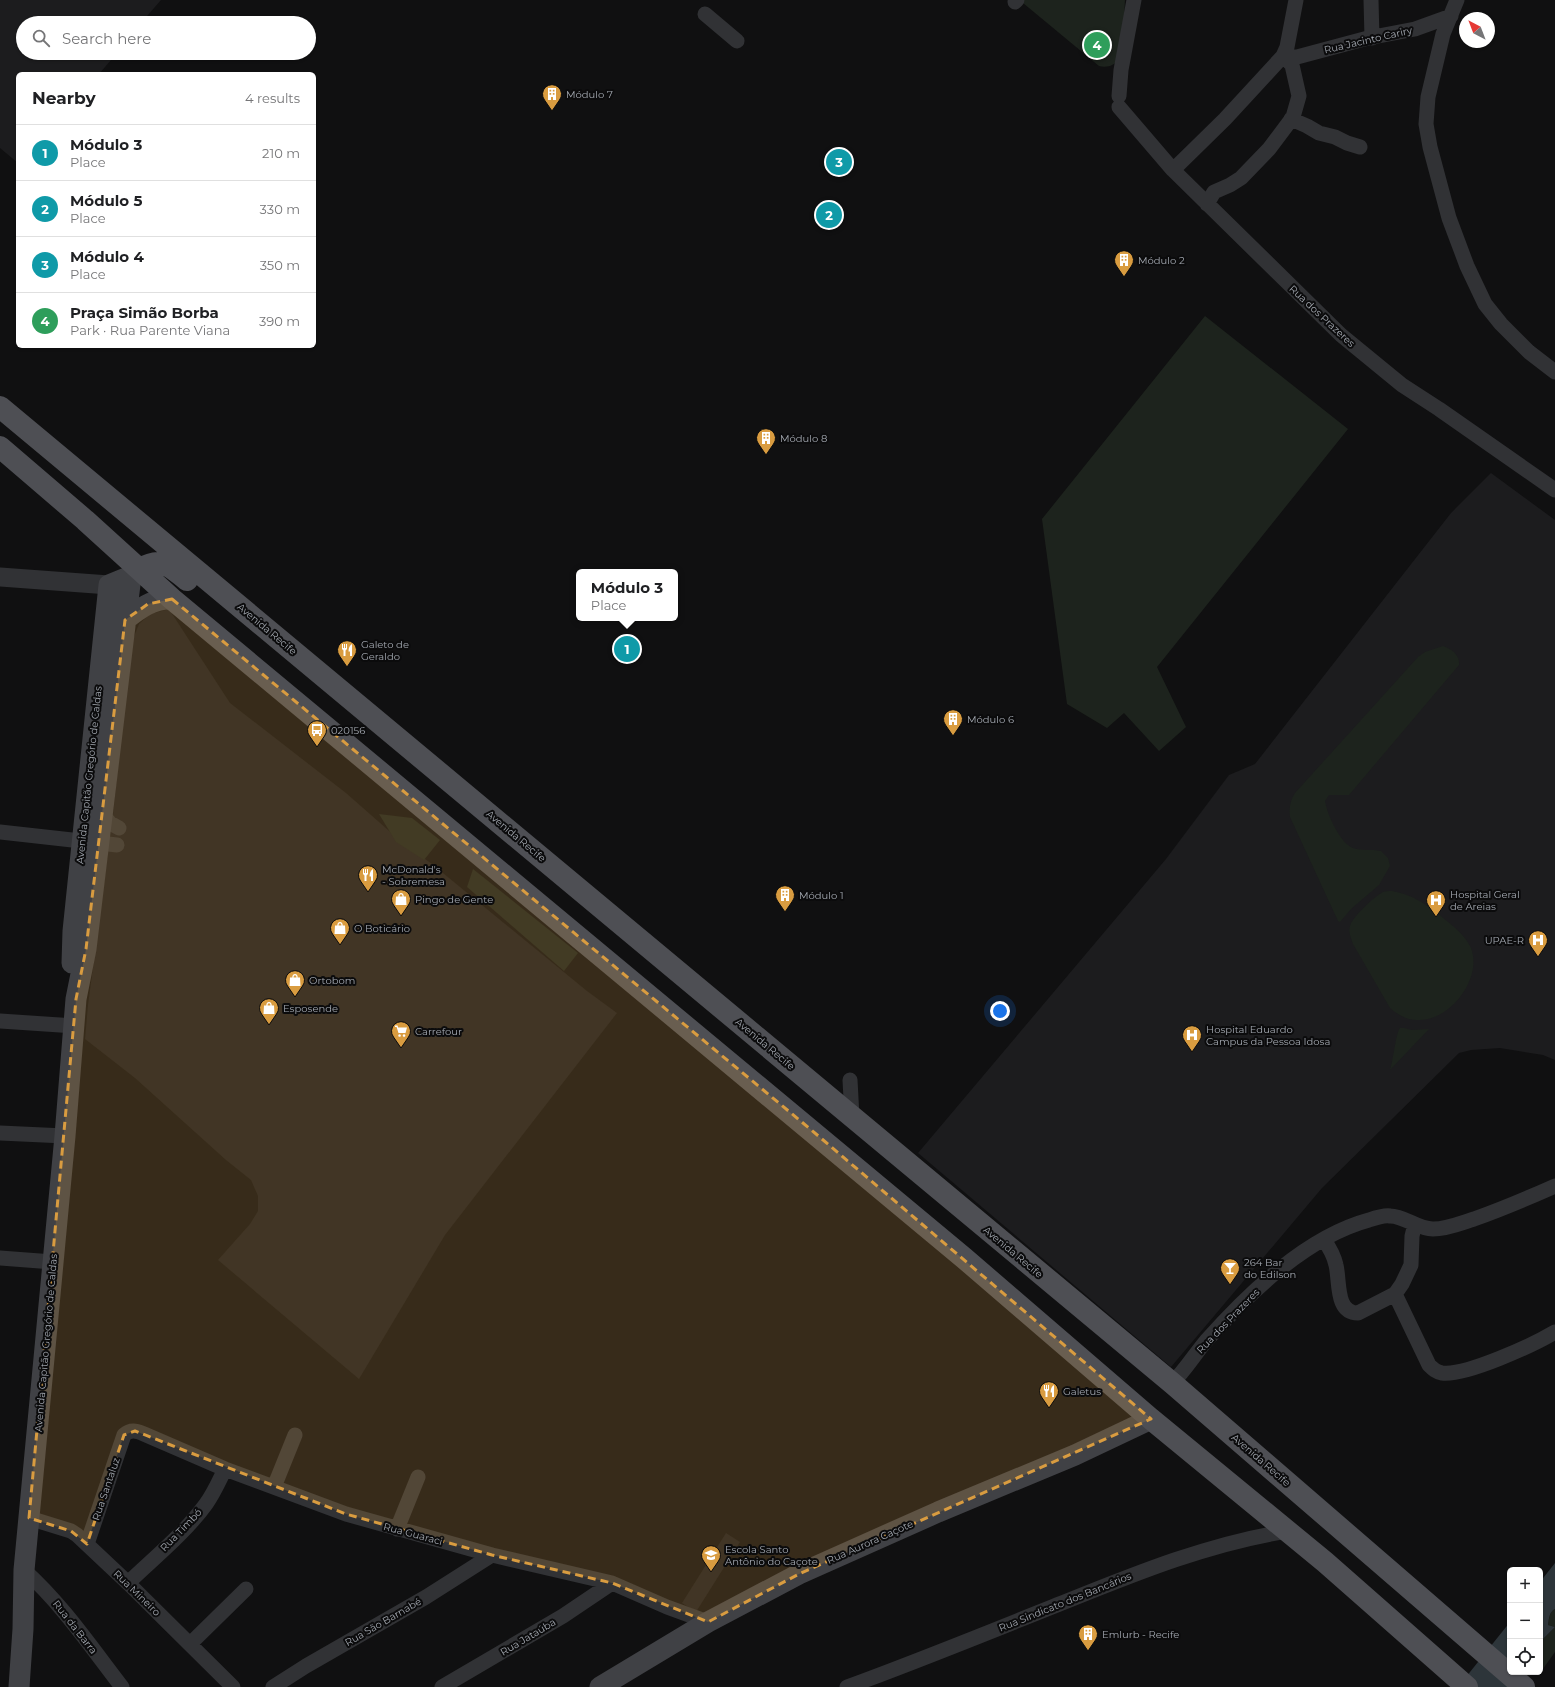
<!DOCTYPE html>
<meta charset="utf-8">
<style>
:root{--surface:#fff;--page:#f6f6f6;--text:#202124;--muted:#757577;--line:#e0e0e0;--accent:#735831}
body{margin:0;font-family:Montserrat,sans-serif;background:var(--page);color:var(--text)}
.controls{position:absolute;right:12px;bottom:12px;display:grid;overflow:hidden;border-radius:6px;box-shadow:0 1px 3px #0004}
.controls button{width:36px;height:36px;display:grid;place-items:center;padding:0;border:0;border-bottom:1px solid var(--line);background:var(--surface);color:var(--text);font:20px sans-serif}
.compass{position:absolute;left:1459px;top:12px;width:36px;height:36px;border-radius:50%;background:var(--surface);box-shadow:0 1px 3px #0004;rotate:318deg}
.you{position:absolute;left:1000px;top:1011px;width:14px;height:14px;margin:-10px;border:3px solid #fff;border-radius:50%;background:#1a73e8;box-shadow:0 0 0 6px #1a73e833}
.badge{display:grid;place-items:center;width:26px;height:26px;border-radius:50%;background:var(--accent);color:#fff;font-size:13px;font-weight:700}
.pin{position:absolute;translate:-50% -50%;border:2px solid #fff;box-shadow:0 1px 4px #0006}
.popup{position:absolute;left:576px;top:569px;width:102px;height:52px;box-sizing:border-box;display:grid;place-content:center;border-radius:6px;background:var(--surface);filter:drop-shadow(0 1px 3px #0005);font-size:13px;white-space:nowrap;color:var(--muted)}
.popup b{font-size:15px;color:var(--text)}
.popup::after{content:'';position:absolute;left:50%;top:100%;margin-left:-8px;border:8px solid transparent;border-top-color:var(--surface)}
.list{margin:0;padding:0;list-style:none}
h2{display:flex;justify-content:space-between;align-items:center;height:52px;margin:0;padding:0 16px;font-size:17px}
h2 small{font-size:13px;font-weight:400;color:var(--muted)}
.list li{display:grid;grid-template-columns:26px 1fr auto;gap:12px;align-items:center;box-sizing:border-box;height:56px;padding:0 16px;border-top:1px solid var(--line)}
.list b{display:block;font-size:15px;white-space:nowrap}
.list p{margin:0;font-size:13px;white-space:nowrap;color:var(--muted)}
.list em{font-size:13px;font-style:normal;color:var(--muted)}
.icon{flex:none;width:22px;height:22px;fill:none;stroke:currentColor;stroke-width:2;stroke-linecap:round;stroke-linejoin:round}
.map{position:relative;flex:none;width:1555px;height:1687px;overflow:hidden}
.search{position:absolute;background:var(--surface);box-shadow:0 1px 3px #0004;left:16px;top:16px;width:300px;height:44px;display:flex;align-items:center;gap:10px;box-sizing:border-box;padding:0 14px;border-radius:22px;color:var(--muted);font-size:15px}
.panel{position:absolute;background:var(--surface);box-shadow:0 1px 3px #0004;left:16px;top:72px;width:300px;height:276px;border-radius:6px}
.map>svg:first-child{display:block}
.built{fill:#1c1c1e}
.green{fill:#1d231d}
.water{fill:#2d353a}
.lines{fill:none;stroke-linecap:round;stroke-linejoin:round}
.minor{stroke:#313235;stroke-width:15}
.tertiary{stroke:#313235;stroke-width:19}
.secondary{stroke:#404145;stroke-width:21}
.primary{stroke:#4e4f54;stroke-width:22}
.marked{fill:#d99c40;fill-opacity:0.2;stroke:#d99c40;stroke-width:3;stroke-dasharray:8 5;stroke-linejoin:round}
.labels{text-anchor:middle;dominant-baseline:central;stroke-width:4;stroke-linejoin:round;paint-order:stroke}
.street-label{font-size:10px;fill:#a3a8b0;stroke:#0b0b0c}
.poi-label{font-size:10px;fill:#a3a8b0;stroke:#0b0b0c;text-anchor:start}
</style>
<div class="map">
<svg width="1555" height="1687" viewBox="0 0 1555 1687">
<rect width="100%" height="100%" fill="#101011"/>
<path class="built" d="M0,0H161L141,23H23V53H117L99,74H18V163L0,148Z
M1491,473L1555,520V1060L1543,1055L1500,1048L1471,1050L1459,1053L1322,1188L1171,1367L918,1153L1166,859L1229,775L1255,764L1451,513Z
M169,609L230,703L346,793L404,844L432,864L587,991L617,1013L445,1235L359,1379L218,1260L250,1224L258,1211V1196L251,1180L226,1160L135,1078L85,1039L88,1005L113,814L131,644L139,624L150,614Z
M726,1533L740,1542L696,1612L682,1603Z"/>
<path class="green" d="M1022,0H1125C1124,14 1124,47 1118,59C1115,66 1106,68 1099,66L1023,3Z
M1205,316L1348,429L1157,667L1186,727L1159,751L1124,713L1107,728L1067,704L1042,519Z
M1443,646C1452,649 1460,655 1459,665L1349,795H1329L1325,801C1327,814 1340,843 1353,848C1362,851 1372,849 1381,851L1388,858L1390,866L1383,878L1379,885L1351,909L1340,922L1338,921L1290,817C1289,808 1290,801 1295,793L1418,657L1425,652Z
M379,814L412,818L440,840L424,860L396,842Z
M473,869L578,953L564,971L467,887Z
M1392,891C1414,895 1425,904 1442,917C1453,926 1465,935 1471,948C1483,979 1449,1022 1417,1020C1406,1020 1397,1014 1390,1008L1353,944C1351,938 1348,932 1350,926C1353,916 1374,897 1383,892C1385,891 1389,891 1392,891Z
M1400,1028H1404L1411,1030L1429,1029L1390,1070C1393,1062 1396,1032 1400,1028Z
M1555,1609V1627L1548,1625C1549,1620 1549,1612 1555,1609Z
M1555,1627V1652L1540,1673V1642Z"/>
<path class="water" d="M1555,1563V1609C1549,1612 1549,1619 1548,1625L1555,1627L1540,1642V1582Z
M1510,1622V1672H1524L1511,1687H1458Z"/>
<g class="lines">
<path class="minor" d="M1371,0L1372,38
M1457,0L1443,34L1428,97L1426,124L1430,147L1449,218L1467,266L1485,304L1501,324L1529,352L1555,372
M1015,2L1017,0
M705,14L737,41
M1283,56L1297,57L1368,38L1415,29L1451,16
M1119,96L1121,70L1134,0
M1119,107L1173,170L1341,335L1402,385L1439,409L1555,490
M1291,119L1307,126L1319,133L1335,137L1347,143L1360,147
M1173,170L1225,119L1283,56L1287,47L1296,0
M1207,204L1214,192L1230,185L1241,178L1269,149L1293,117L1299,96L1292,65L1283,56
M102,814L110,823L119,828
M0,832L117,845
M0,1021L75,1026
M850,1080L852,1117
M0,1133L65,1136
M1324,1240C1329,1247 1334,1256 1336,1265C1340,1281 1335,1313 1358,1313L1395,1294L1402,1284L1411,1265L1412,1236L1415,1224
M0,1258L53,1262
M1395,1294L1429,1365C1433,1369 1436,1372 1442,1373C1466,1376 1533,1345 1555,1332
M1172,1383C1184,1372 1195,1354 1206,1341C1248,1294 1306,1237 1369,1220C1375,1218 1384,1215 1390,1216C1405,1216 1417,1229 1433,1229C1447,1229 1461,1223 1474,1219C1502,1209 1528,1198 1555,1186
M274,1487L295,1435
M29,1518L71,1531L77,1535L128,1583L233,1687
M397,1529L418,1477
M87,1544L124,1435C131,1429 136,1431 144,1434L225,1469L346,1514L492,1555L612,1583L667,1607L708,1622
M24,1570C62,1604 91,1647 122,1687
M128,1583C154,1558 185,1533 206,1504C214,1493 219,1481 225,1469
M190,1644L246,1589
M273,1687L306,1666L426,1597L492,1555
M442,1687L563,1616L612,1583
M847,1687C921,1660 994,1630 1067,1601C1139,1572 1211,1543 1288,1531"/>
<path class="tertiary" d="M0,577L109,585"/>
<path class="secondary" d="M125,620C139,609 153,598 172,599
M72,963L73,931L109,585L131,576L139,570
M19,1687L23,1629L24,1570L65,1136L76,999L86,949L131,576
M600,1687L708,1622L799,1574L938,1512L1075,1455L1151,1419"/>
<path class="primary" d="M0,407L1172,1383L1524,1687
M0,447L85,520L172,599L964,1258L1151,1419L1325,1562L1467,1687
M140,569C162,556 169,566 187,580"/>
</g>
<path class="marked" d="M172,599L809,1128L1151,1419L799,1574L708,1622L612,1583L492,1555L346,1514L135,1431L124,1435L87,1544L71,1531L29,1518L76,999L86,949L125,620L148,604Z"/>
<defs>
<g id="building-pin" transform="scale(1)"><path d="M0 17L-7.5 6A9.5 9.5 0 1 1 7.5 6Z" fill="#d99c40" stroke="#0b0b0c"/><path d="M-4-6H4V6H1V3H-1V6H-4ZM-2.5-4.3h1.7v1.8h-1.7ZM.8-4.3h1.7v1.8H.8ZM-2.5-1h1.7V.8h-1.7ZM.8-1h1.7V.8H.8Z" fill="#fff"/></g>
<g id="restaurant-pin" transform="scale(1)"><path d="M0 17L-7.5 6A9.5 9.5 0 1 1 7.5 6Z" fill="#d99c40" stroke="#0b0b0c"/><path d="M-5-6h1v4h1v-4h1v4h1v-4h1v5L-1.5 .5V6h-2V.5L-5-1ZM5-6V6H3V1.5H1.5Q1.5-4 5-6Z" fill="#fff"/></g>
<g id="bus-pin" transform="scale(1)"><path d="M0 17L-7.5 6A9.5 9.5 0 1 1 7.5 6Z" fill="#d99c40" stroke="#0b0b0c"/><path d="M-5-6H5V4H4V6H2V4H-2V6H-4V4H-5ZM-3.5-4V0h7V-4ZM-3.5 1.2v1.5H-2V1.2ZM2 1.2v1.5H3.5V1.2Z" fill="#fff"/></g>
<g id="shop-pin" transform="scale(1)"><path d="M0 17L-7.5 6A9.5 9.5 0 1 1 7.5 6Z" fill="#d99c40" stroke="#0b0b0c"/><path d="M-5-2.5h2.3a2.7 3.5 0 0 1 5.4 0H5L5.5 6h-11ZM-1.5-2.5h3a1.5 2.3 0 0 0-3 0Z" fill="#fff"/></g>
<g id="hospital-pin" transform="scale(1)"><path d="M0 17L-7.5 6A9.5 9.5 0 1 1 7.5 6Z" fill="#d99c40" stroke="#0b0b0c"/><path d="M-5-5h3v3.5h4V-5h3V5h-3V1.5h-4V5h-3Z" fill="#fff"/></g>
<g id="supermarket-pin" transform="scale(1)"><path d="M0 17L-7.5 6A9.5 9.5 0 1 1 7.5 6Z" fill="#d99c40" stroke="#0b0b0c"/><path d="M-6-5.5h2.5l.6 2H6L4.5 2H-2.5L-4.4-4H-6ZM-1.5 3.2a1.3 1.3 0 1 0 .1 0ZM3 3.2a1.3 1.3 0 1 0 .1 0Z" fill="#fff"/></g>
<g id="bar-pin" transform="scale(1)"><path d="M0 17L-7.5 6A9.5 9.5 0 1 1 7.5 6Z" fill="#d99c40" stroke="#0b0b0c"/><path d="M-6-5H6L.8 .8V4.5H3.5V6h-7V4.5H-.8V.8Z" fill="#fff"/></g>
<g id="school-pin" transform="scale(1)"><path d="M0 17L-7.5 6A9.5 9.5 0 1 1 7.5 6Z" fill="#d99c40" stroke="#0b0b0c"/><path d="M0-5L7-2L0 1L-7-2ZM-4 1L0 2.5L4 1V4Q0 6-4 4Z" fill="#fff"/></g>
</defs>
<g fill-rule="evenodd">
<use href="#building-pin" x="552" y="94"/>
<use href="#building-pin" x="1124" y="260"/>
<use href="#building-pin" x="766" y="438"/>
<use href="#restaurant-pin" x="347" y="650"/>
<use href="#building-pin" x="953" y="719"/>
<use href="#bus-pin" x="317" y="730"/>
<use href="#restaurant-pin" x="368" y="875"/>
<use href="#building-pin" x="785" y="895"/>
<use href="#shop-pin" x="401" y="899"/>
<use href="#hospital-pin" x="1436" y="900"/>
<use href="#shop-pin" x="340" y="928"/>
<use href="#hospital-pin" x="1538" y="940"/>
<use href="#shop-pin" x="295" y="980"/>
<use href="#shop-pin" x="269" y="1008"/>
<use href="#supermarket-pin" x="401" y="1031"/>
<use href="#hospital-pin" x="1192" y="1035"/>
<use href="#bar-pin" x="1230" y="1268"/>
<use href="#restaurant-pin" x="1049" y="1391"/>
<use href="#school-pin" x="711" y="1555"/>
<use href="#building-pin" x="1088" y="1634"/>
</g>
<g class="labels">
<g class="street-label">
<text transform="translate(1368 40) rotate(-13)">Rua Jacinto Cariry</text>
<text transform="translate(1322 316) rotate(43)">Rua dos Prazeres</text>
<text transform="translate(267 629) rotate(40)">Avenida Recife</text>
<text transform="translate(89 775) rotate(-84)">Avenida Capitão Gregório de Caldas</text>
<text transform="translate(516 836) rotate(40)">Avenida Recife</text>
<text transform="translate(765 1044) rotate(40)">Avenida Recife</text>
<text transform="translate(1013 1252) rotate(40)">Avenida Recife</text>
<text transform="translate(1228 1321) rotate(-46)">Rua dos Prazeres</text>
<text transform="translate(46 1343) rotate(-85)">Avenida Capitão Gregório de Caldas</text>
<text transform="translate(1261 1460) rotate(41)">Avenida Recife</text>
<text transform="translate(106 1489) rotate(-71)">Rua Santaluz</text>
<text transform="translate(181 1530) rotate(-46)">Rua Timbó</text>
<text transform="translate(413 1534) rotate(15)">Rua Guaraci</text>
<text transform="translate(870 1542) rotate(-24)">Rua Aurora Caçote</text>
<text transform="translate(137 1593) rotate(44)">Rua Mineiro</text>
<text transform="translate(1065 1602) rotate(-22)">Rua Sindicato dos Bancários</text>
<text transform="translate(383 1622) rotate(-30)">Rua São Barnabé</text>
<text transform="translate(75 1627) rotate(52)">Rua da Barra</text>
<text transform="translate(528 1637) rotate(-31)">Rua Jataúba</text>
</g>
<g class="poi-label">
<text x="566" y="94">Módulo 7</text>
<text x="1138" y="260">Módulo 2</text>
<text x="780" y="438">Módulo 8</text>
<text x="361" y="644">Galeto de<tspan x="361" dy="12">Geraldo</tspan></text>
<text x="967" y="719">Módulo 6</text>
<text x="331" y="730">020156</text>
<text x="382" y="869">McDonald's<tspan x="382" dy="12">- Sobremesa</tspan></text>
<text x="1450" y="894">Hospital Geral<tspan x="1450" dy="12">de Areias</tspan></text>
<text x="799" y="895">Módulo 1</text>
<text x="415" y="899">Pingo de Gente</text>
<text x="354" y="928">O Boticário</text>
<text x="1524" y="940" text-anchor="end">UPAE-R</text>
<text x="309" y="980">Ortobom</text>
<text x="283" y="1008">Esposende</text>
<text x="1206" y="1029">Hospital Eduardo<tspan x="1206" dy="12">Campus da Pessoa Idosa</tspan></text>
<text x="415" y="1031">Carrefour</text>
<text x="1244" y="1262">264 Bar<tspan x="1244" dy="12">do Edilson</tspan></text>
<text x="1063" y="1391">Galetus</text>
<text x="725" y="1549">Escola Santo<tspan x="725" dy="12">Antônio do Caçote</tspan></text>
<text x="1102" y="1634">Emlurb - Recife</text>
</g>
</g>
</svg>
<div class="controls">
<button>+</button>
<button>−</button>
<button><svg class="icon" aria-label="locate" viewBox="0 0 24 24"><circle cx="12" cy="12" r="6"/><path d="M12 2v4M12 18v4M2 12h4M18 12h4"/></svg></button>
</div>
<svg class="compass" viewBox="-18 -18 36 36"><path d="M0-13l5 13h-10z" fill="#e53935"/><path d="M0 13l5-13h-10z" fill="#757577"/></svg>
<div class="you"></div>
<div class="pin badge" style="left:627px;top:649px;background:#0f9aa8">1</div>
<div class="popup"><b>Módulo 3</b>Place</div>
<div class="pin badge" style="left:829px;top:215px;background:#0f9aa8">2</div>
<div class="pin badge" style="left:839px;top:162px;background:#0f9aa8">3</div>
<div class="pin badge" style="left:1097px;top:45px;background:#2e9e5b">4</div>
<div class="search"><svg class="icon" aria-label="search" viewBox="0 0 24 24"><circle cx="10" cy="10" r="6"/><path d="M15 15l6 6"/></svg>Search here</div>
<section class="panel">
<h2>Nearby<small>4 results</small></h2>
<ul class="list">
<li><span class="badge" style="background:#0f9aa8">1</span><div><b>Módulo 3</b><p>Place</p></div><em>210 m</em></li>
<li><span class="badge" style="background:#0f9aa8">2</span><div><b>Módulo 5</b><p>Place</p></div><em>330 m</em></li>
<li><span class="badge" style="background:#0f9aa8">3</span><div><b>Módulo 4</b><p>Place</p></div><em>350 m</em></li>
<li><span class="badge" style="background:#2e9e5b">4</span><div><b>Praça Simão Borba</b><p>Park · Rua Parente Viana</p></div><em>390 m</em></li>
</ul>
</section>
</div>
